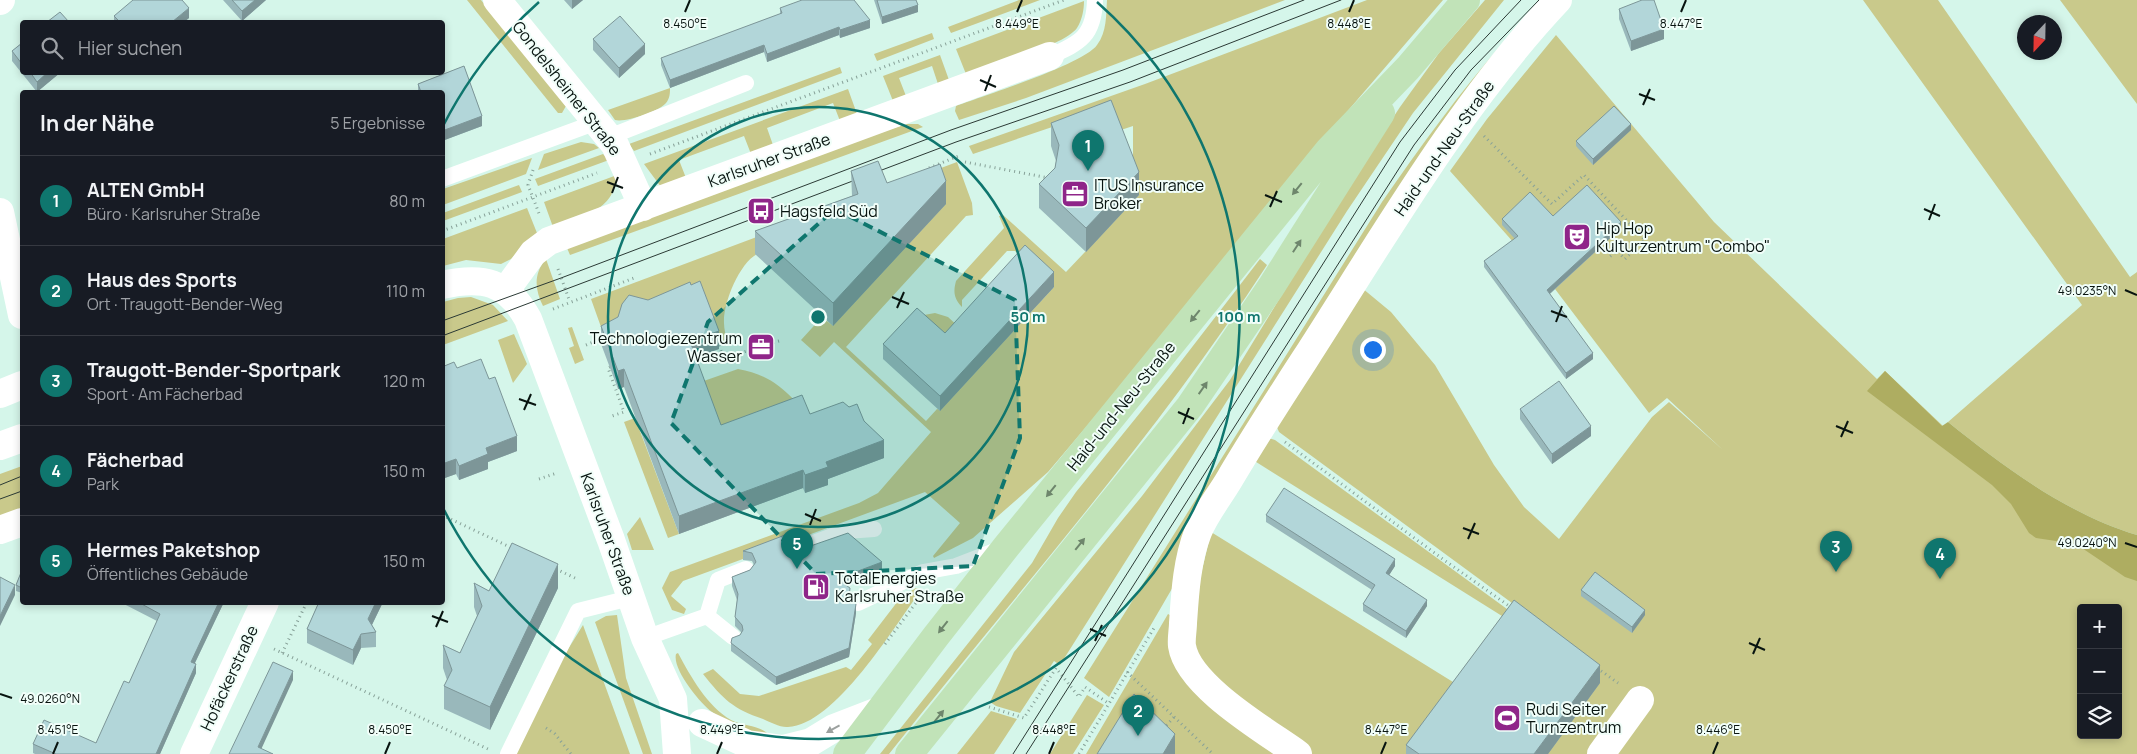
<!DOCTYPE html>
<html lang="de">
<meta charset="utf-8">
<style>
:root{--surface:#171b24;--page:#20242c;--text:#f1f3f6;--muted:#9ea1a6;--line:#363941;--accent:#0f766e}
body{margin:0;font-family:Manrope,sans-serif;background:var(--page);color:var(--text)}
.controls{position:absolute;right:15px;bottom:15px;display:grid;overflow:hidden;border-radius:5px;box-shadow:0 2px 8px #0003}
.controls button{width:45px;height:45px;display:grid;place-items:center;padding:0;border:0;border-bottom:1px solid var(--line);background:var(--surface);color:var(--text);font:25px sans-serif}
.compass{position:absolute;left:2017px;top:15px;width:45px;height:45px;border-radius:50%;background:var(--surface);box-shadow:0 2px 8px #0003;rotate:202deg}
.you{position:absolute;left:1372px;top:349px;width:18px;height:18px;margin:-12px;border:4px solid #fff;border-radius:50%;background:#1a73e8;box-shadow:0 0 0 8px #1a73e833}
.badge{display:grid;place-items:center;width:32px;height:32px;border-radius:50%;background:var(--accent);color:#fff;font-size:16px;font-weight:700}
.pin{position:absolute;translate:-50% -41px;filter:drop-shadow(0 1px 2px #0008)}
.pin::after{content:'';position:absolute;top:26px;width:18px;height:15px;background:inherit;clip-path:polygon(0 0,100% 0,50% 100%)}
.list{margin:0;padding:0;list-style:none}
h2{display:flex;justify-content:space-between;align-items:center;height:65px;margin:0;padding:0 20px;font-size:21px}
h2 small{font-size:16px;font-weight:400;color:var(--muted)}
.list li{display:grid;grid-template-columns:32px 1fr auto;gap:15px;align-items:center;box-sizing:border-box;height:90px;padding:0 20px;border-top:1px solid var(--line)}
.list b{display:block;font-size:19px;white-space:nowrap}
.list p{margin:0;font-size:16px;white-space:nowrap;color:var(--muted)}
.list em{font-size:16px;font-style:normal;color:var(--muted)}
.icon{flex:none;width:28px;height:28px;fill:none;stroke:currentColor;stroke-width:2;stroke-linecap:round;stroke-linejoin:round}
.map{position:relative;flex:none;width:2137px;height:754px;overflow:hidden}
.search{position:absolute;background:var(--surface);box-shadow:0 2px 8px #0003;left:20px;top:20px;width:425px;height:55px;display:flex;align-items:center;gap:12px;box-sizing:border-box;padding:0 18px;border-radius:5px;color:var(--muted);font-size:19px}
.panel{position:absolute;background:var(--surface);box-shadow:0 2px 8px #0003;left:20px;top:90px;width:425px;height:515px;border-radius:5px}
.map>svg:first-child{display:block}
.green{fill:#c9c98b;fill-rule:evenodd}
.forest{fill:#aead61}
.lines{fill:none;stroke-linecap:round;stroke-linejoin:round}
.path{stroke:#87a198;stroke-width:3;stroke-dasharray:1 4;stroke-linecap:butt}
.lane{stroke:#fff;stroke-width:16}
.street{stroke:#fff;stroke-width:28}
.secondary{stroke:#fff;stroke-width:28}
.primary{stroke:#c1e3b8;stroke-width:28}
.tram{stroke:#2b3a35;stroke-width:1}
.wall{fill:#99b8bb}
.shaded-wall{fill:#7d9698}
.building{fill:#b2d6d9;stroke:#7d9698}
.oneway{fill:#6e866c}
.oneway2{fill:#9ca19f}
.marked{fill:#0f766e;fill-opacity:0.2;stroke:#0f766e;stroke-width:4;stroke-dasharray:10 6;stroke-linejoin:round}
.ticks{fill:none;stroke:#081410;stroke-width:2}
.ring{fill:none;stroke:#0f766e;stroke-width:2.5}
.labels{text-anchor:middle;dominant-baseline:central;stroke-width:4;stroke-linejoin:round;paint-order:stroke}
.street-label{font-size:16px;fill:#081410;stroke:#f1fef9}
.poi-label{font-size:16px;fill:#081410;stroke:#f1fef9;text-anchor:start}
.ticks-label{font-size:12px;text-anchor:middle;fill:#081410;stroke:#f1fef9;stroke-width:4;stroke-linejoin:round;paint-order:stroke}
.centre{fill:#0f766e;stroke:#f1fef9;stroke-width:2.5}
.ring-label{font-size:15px;text-anchor:middle;font-weight:bold;fill:#0f766e;stroke:#f1fef9;stroke-width:4;stroke-linejoin:round;paint-order:stroke}
</style>
<div class="map">
<svg width="2137" height="754" viewBox="0 0 2137 754">
<rect width="100%" height="100%" fill="#d5f6ea"/>
<path class="green" d="M467,0H481L566,106L562,113H558Z
M1019,0H1040L951,33L948,27Z
M1107,0H1285L1026,98L959,120L955,111L956,106C983,96 1084,64 1097,45C1107,32 1106,15 1107,0Z
M1367,0H1443L1291,177L1187,308L1048,472L973,538L934,558L933,556L960,523L925,492L683,581L671,596L686,609L684,614L672,610L662,588L670,572L859,503L878,493L931,432L834,342L820,357L801,340L822,317L833,326L759,253C740,261 723,303 724,323C724,329 726,336 727,342L722,345L703,296L606,341L591,299L957,162L972,203L973,215L966,216L846,347L926,421L937,409L940,410L1054,287L1015,251H1007L962,300V307C954,299 953,292 956,281L1004,228L999,216L1003,215L1066,272L1139,195L1133,181V126L1115,132L1067,122L973,154L969,146L1145,84Z
M1485,0H1504L1413,113L1347,211L1060,665L1054,661L1020,713L996,706L990,702L1014,652L1142,496L1230,380L1342,196L1400,107L1439,53Z
M1863,0H1938L2130,277L2137,272V535C2067,514 2004,467 1948,422L2082,305Z
M2060,0H2137V104Z
M1084,1C1084,10 1082,20 1077,28C1064,46 990,66 966,74L956,49Z
M932,33L934,39L877,61L874,54Z
M1556,35L1714,222L1877,379L1885,371L1943,426L2137,554V754H1086L1168,614L1195,628L1198,587L1211,532L1453,682L1502,616L1253,460L1268,438L1275,440L1507,609L1512,603L1279,432L1276,425L1362,288L1391,312L1435,365L1494,465L1524,507L1559,539L1652,417L1669,402L1723,450L1667,398L1649,413L1555,289L1450,171L1487,119ZM2081,608H2118V735H2081Z
M1503,43L1177,580L1109,697L1084,678L1382,202C1420,147 1459,93 1503,43Z
M940,55L949,80L938,84L932,66L899,78L906,96L893,101L883,76Z
M840,67L842,73L634,151L629,144Z
M670,88C670,93 670,98 666,103C660,111 625,123 615,120L608,110Z
M848,89L857,114L840,121L833,103L767,128L773,145L751,154L744,136L679,160L686,178L661,187L644,164Z
M907,124H918L923,127L570,255L567,248L878,133Z
M581,142L594,144L599,148L538,170L544,154Z
M603,154L609,160L538,186L535,179Z
M532,158L526,174L443,205V189Z
M617,175C614,212 583,215 553,227L544,202Z
M519,185L522,192L443,221V213Z
M527,208L537,233L511,259L501,264L466,260L443,266V239Z
M546,259L560,299L543,306C535,290 533,274 546,259Z
M1260,259L1267,265C1155,438 1017,592 889,754H880L1032,563L1058,518L1076,492L1169,377Z
M471,297L493,305L508,321L443,345V302L458,298Z
M935,313L948,317L961,329L945,347L924,315Z
M572,327L584,360L575,364L569,348L574,346L568,328Z
M514,334L527,364L513,383L498,340Z
M738,369C762,373 778,383 795,401L721,443L698,383Z
M635,418L679,534L668,538L624,422Z
M22,466V508L0,517V474Z
M640,517L654,550H632L627,534Z
M916,588L921,590C894,627 835,725 788,727C781,728 770,722 763,719C733,709 723,699 703,674L713,669L740,694L759,696L846,667L851,670L872,644L868,640L901,597Z
M617,615L626,678L652,754H643L595,622L606,616Z
M583,625L630,754H516L565,654Z
M678,653C691,677 707,706 731,720C742,726 758,725 767,733L761,737C746,730 726,723 712,712C700,703 672,669 676,654Z
M1087,695L1104,705L1073,754H1050Z
M991,711L1017,719L994,754H957Z"/>
<path class="forest" d="M1885,371L1942,426L1948,422C2004,467 2067,514 2137,535V581L2125,577L2076,544L2036,538L2029,533L2011,504L1992,485L1867,391Z"/>
<g class="lines">
<path class="path" d="M1484,136L1552,204L1584,175L1645,240L1625,259L1617,251L1608,258
M650,154L1064,0
M965,162L1049,178
M929,168L961,155
M533,170L528,185L540,216
M442,231L597,173
M558,269L570,302
M553,309L634,278
M717,341L724,358L779,341
M586,345L600,339L602,346
M610,367L608,368L624,412L612,416
M1285,442L1444,560L1512,608
M539,479L557,473
M442,515L512,548
M556,569L575,578
M885,644L918,600
M274,649L488,749
M282,653L307,602
M1597,668L1618,683
M1127,672L1213,754
M989,707L1024,718L1056,668L1079,697L1085,687L1108,703
M546,728L555,734L571,754
M1163,729L1175,716
M1079,754L1154,628"/>
<path class="lane" d="M1050,56C1081,43 1094,35 1095,0
M609,137L746,83
M442,179L597,122
M797,549L846,531L874,529
M858,603L923,572L956,566L1000,549
M707,616L718,580L746,569
M645,638L707,616L733,637
M508,754L578,611L630,598"/>
<path class="street" d="M497,0L615,145L643,207
M0,1L1,0
M0,212L22,315
M506,290L533,253L549,241L1050,56
M0,394L22,385
M0,530L22,522
M194,754L265,602
M1298,754C1266,731 1188,686 1182,646C1181,639 1183,630 1183,623C1185,593 1187,560 1198,532C1205,514 1219,497 1229,480C1253,439 1279,399 1305,359C1383,238 1459,105 1558,0
M1601,754L1640,700"/>
<path class="secondary" d="M442,285C483,276 507,281 528,319L611,540L645,638L673,699L677,754
M0,446L22,438
M702,723L747,744L783,749L811,742L834,728L878,711"/>
<path class="primary" d="M847,754L936,636L1006,547L1328,151L1408,68L1466,0
M909,754L1190,406L1271,287L1381,113"/>
<path class="tram" d="M442,321L561,278L951,130L1123,70L1304,0
M442,336L956,142L1130,82L1341,0
M0,485L22,476
M0,499L22,491
M1013,754L1400,142L1455,70L1521,0
M1026,754L1414,145L1471,70L1539,0"/>
</g>
<path class="wall" d="M223,0H266L242,21Z
M564,0H583L572,9Z
M874,0H916L918,12L882,24Z
M780,8L870,28L840,38L839,35L767,62L764,52L670,88L661,65V58L780,14Z
M1619,9L1664,39L1631,51L1619,19Z
M114,16L189,18L184,22H114Z
M593,39L645,54L619,78L593,50Z
M22,43V72H61L37,92L12,61V51Z
M464,66L482,116V126L442,141V92H418V84Z
M1051,123L1139,195L1086,252L1039,208V184L1055,168L1056,161L1051,146Z
M1631,130L1593,165L1576,146V141Z
M851,171L946,204L833,326L755,254V231L852,196Z
M1553,216L1621,228L1550,294L1593,359L1566,379L1484,267V261L1515,239L1502,225V219Z
M1054,287L940,411L883,359V344L945,333Z
M601,326L719,349L710,352V355L696,360L721,425L810,414L864,421L884,458L828,479V485L805,493L803,488L679,534L624,387L618,389L601,344Z
M442,367L457,368L489,379L517,451L488,462V469L459,480L456,474L442,479Z
M1520,409L1591,436L1552,464L1520,419Z
M1266,515L1395,566L1389,575L1427,606L1406,638L1363,611V604L1372,590L1266,522Z
M793,540L789,545L790,548L796,551L882,570L845,584L850,597V599L856,613L849,657L776,685L731,651V643L740,635L742,633L735,626V617L737,600L732,586V577L750,570L754,565L752,561L743,560V551Z
M22,570V593L16,591V585Z
M474,583L489,591L558,588L490,730L444,709V686L447,680L443,668V645L460,653L477,616L474,607Z
M1581,590L1645,615L1632,633L1581,596Z
M120,602H224L195,663L196,673L160,754H35L33,753V744L96,743L129,683L157,621Z
M319,602H383L372,625L376,632V647L361,648L353,665L307,643V629Z
M1600,683L1548,754H1406V745Z"/>
<path class="shaded-wall" d="M255,0H266L242,21V11Z
M572,0H583L572,9Z
M918,5V12L882,24V17Z
M189,8V18L184,22H172Z
M870,20V28L840,38V30Z
M839,27V35L767,62V54Z
M1664,29V39L1631,51V41Z
M645,44V54L619,78V68Z
M764,45V52L670,88V80Z
M48,72H61L37,92V82Z
M482,116V126L442,141V131Z
M1631,124V130L1593,165V159Z
M1139,172V195L1086,252V228Z
M946,181V204L833,326V303Z
M1621,222V228L1547,296V290Z
M1054,272V287L940,411V396Z
M719,331V349L710,352V355L691,362V344L710,334Z
M1593,353V359L1566,379V373Z
M624,369V387L618,389V371Z
M1591,426V436L1552,464V454Z
M517,436V451L488,462V469L459,480V466L486,448Z
M884,440V458L828,479V485L805,493V475L826,462Z
M456,459V474L442,479V464Z
M803,470V488L679,534V516Z
M793,532V540L787,547V538Z
M1395,559V566L1386,580V573Z
M882,562V570L837,587V579Z
M558,564V588L490,730V707Z
M15,585V595L0,626V616Z
M1427,600V606L1406,638V631Z
M219,602H224L191,671V662Z
M376,602H383L368,633V619Z
M856,604V613L849,657L776,685V677Z
M1645,610V615L1632,633V627Z
M361,634V648L353,665V650Z
M196,664V673L160,754H156Z
M1600,665V683L1548,754H1534Z
M293,671V680L259,754L258,747Z
M1175,734V754H1163Z"/>
<path class="building" d="M133,0H182L189,8L172,22H120L114,16Z
M232,0H255L242,11Z
M802,0H854L870,20L840,30L839,27L767,54L764,45L670,80L661,58L782,13L780,8Z
M877,0H916L918,5L882,17Z
M1642,0H1654L1664,29L1631,41L1619,9Z
M60,12L69,22H47Z
M620,16L645,44L619,68L593,39Z
M22,43V64L12,51Z
M464,66L482,116L442,131V92H421L418,84Z
M30,72H48L37,82Z
M1111,100L1139,172L1086,228L1039,184L1055,168L1059,145L1051,123Z
M1614,106L1631,124L1593,159L1576,141Z
M878,161L887,183L940,164L946,181L833,303L755,231L858,194L851,171Z
M1587,185L1621,222L1547,290L1593,353L1566,373L1484,261L1518,236L1502,219L1530,192L1553,216Z
M1025,245L1054,272L940,396L883,344L917,308L945,333Z
M700,281L719,331L710,334V337L691,344L721,425L802,395L810,414L843,402L849,407L857,404L864,421L884,440L826,462L828,467L805,475L803,470L679,516L624,369L618,371L601,326L618,317L622,304L629,295L648,300L690,282L691,285Z
M481,359L489,379L495,377L517,436L486,448L488,454L459,466L456,459L442,464V367L454,362L457,368Z
M1559,381L1591,426L1552,454L1520,409Z
M1284,488L1395,559L1386,573L1427,600L1406,631L1363,604L1375,585L1266,515Z
M793,532L787,538L788,544L790,548L796,551L848,533L882,562L837,579L850,588L849,598L856,604L849,648L776,677L731,643L732,638L740,635L743,630L742,625L735,617L738,594L732,577L750,570L756,562L752,553L743,551Z
M512,543L558,564L490,707L444,686L452,670L443,645L460,653L482,606L474,583L489,591Z
M22,570V588L16,585Z
M1595,572L1645,610L1632,627L1581,590Z
M0,577L15,585L0,616Z
M1514,600L1600,665L1534,754H1419L1406,745Z
M138,602H219L191,662L196,664L156,754H56L33,744L44,720L96,743L124,681L129,683L160,614Z
M319,602H376L368,619L376,632L361,634L353,650L307,629Z
M273,662L293,671L258,747L273,754H229Z
M1134,694L1175,734L1163,754H1097Z"/>
<defs><path id="oneway-solid" d="M-6-.8H1V-3.2L6.5 0L1 3.2V.8H-6Z" transform="scale(1.25)"/></defs>
<g class="oneway">
<use href="#oneway-solid" transform="translate(1297 189) rotate(129)"/>
<use href="#oneway-solid" transform="translate(1297 246) rotate(-57)"/>
<use href="#oneway-solid" transform="translate(1195 316) rotate(129)"/>
<use href="#oneway-solid" transform="translate(1203 388) rotate(-55)"/>
<use href="#oneway-solid" transform="translate(1051 491) rotate(129)"/>
<use href="#oneway-solid" transform="translate(1080 544) rotate(-51)"/>
<use href="#oneway-solid" transform="translate(943 627) rotate(128)"/>
<use href="#oneway-solid" transform="translate(939 716) rotate(-51)"/>
</g>
<use class="oneway2" href="#oneway-solid" transform="translate(833 729) rotate(151)"/>
<path class="marked" d="M835,209L1015,300L1020,438L973,566L816,574L671,423L708,322Z"/>
<path class="ticks" d="M685,12L690,0M1017,12L1022,0M1349,12L1354,0M1681,12L1686,0M980,80L996,87M985,91L991,75M1639,94L1655,100M1643,105L1650,89M607,182L623,188M612,193L618,177M1265,195L1282,202M1270,207L1277,191M1924,209L1940,216M1929,220L1935,204M2125,290L2137,295M892,297L909,304M897,308L904,292M1551,311L1567,317M1556,322L1562,306M519,399L536,405M524,410L531,394M1178,412L1194,419M1183,424L1189,408M1836,426L1853,433M1841,437L1848,421M805,514L821,521M810,525L816,509M1463,528L1479,534M1468,539L1475,523M2125,543L2137,547M432,616L448,622M436,627L443,611M1090,629L1106,636M1095,641L1102,625M1749,643L1765,650M1753,654L1760,638M0,694L12,698M53,754L58,742M385,754L390,742M717,754L722,742M1049,754L1054,742M1381,754L1386,742M1713,754L1718,742"/>
<g class="ring">
<circle cx="818" cy="317" r="210"/>
<path d="M443 126A421 421 0 0 1 539 2M1097 2A421 421 0 1 1 443 508"/>
</g>
<defs>
<g id="office-square" transform="scale(1.4375)"><rect x="-9" y="-9" width="18" height="18" rx="4" fill="#8f2589" stroke="#f1fef9"/><path d="M-6-3h4V-5.5h4V-3h4V5H-6ZM-1-4.5V-3h2v-1.5ZM-6 0V1H6V0Z" fill="#fff"/></g>
<g id="bus-square" transform="scale(1.4375)"><rect x="-9" y="-9" width="18" height="18" rx="4" fill="#8f2589" stroke="#f1fef9"/><path d="M-5-6H5V4H4V6H2V4H-2V6H-4V4H-5ZM-3.5-4V0h7V-4ZM-3.5 1.2v1.5H-2V1.2ZM2 1.2v1.5H3.5V1.2Z" fill="#fff"/></g>
<g id="theatre-square" transform="scale(1.4375)"><rect x="-9" y="-9" width="18" height="18" rx="4" fill="#8f2589" stroke="#f1fef9"/><path d="M-5-5.5Q0-4 5-5.5V0Q5 5 0 6Q-5 5-5 0ZM-3.3-2.5H-1v1.5H-3.3ZM1-2.5H3.3v1.5H1ZM-2.8 1Q0 5.5 2.8 1Z" fill="#fff"/></g>
<g id="fuel-square" transform="scale(1.4375)"><rect x="-9" y="-9" width="18" height="18" rx="4" fill="#8f2589" stroke="#f1fef9"/><path d="M-5.5-6h7V0h2V4h1.3V-2.5L3-4.5l.8-.8L6-3V5H2.5V1h-1V6h-7ZM-4.2-4.7v3.2H.2V-4.7Z" fill="#fff"/></g>
<g id="stadium-square" transform="scale(1.4375)"><rect x="-9" y="-9" width="18" height="18" rx="4" fill="#8f2589" stroke="#f1fef9"/><path d="M0-5a6.5 5 0 1 0 0 10a6.5 5 0 1 0 0-10ZM-3.5-1.8h7v3.6h-7Z" fill="#fff"/></g>
</defs>
<g fill-rule="evenodd">
<use href="#office-square" x="1075" y="194"/>
<use href="#bus-square" x="761" y="211"/>
<use href="#theatre-square" x="1577" y="237"/>
<use href="#office-square" x="761" y="347"/>
<use href="#fuel-square" x="816" y="587"/>
<use href="#stadium-square" x="1507" y="718"/>
</g>
<g class="labels">
<g class="street-label">
<text transform="translate(567 88) rotate(52)">Gondelsheimer Straße</text>
<text transform="translate(1444 148) rotate(-55)">Haid-und-Neu-Straße</text>
<text transform="translate(769 160) rotate(-20)">Karlsruher Straße</text>
<text transform="translate(1121 406) rotate(-51)">Haid-und-Neu-Straße</text>
<text transform="translate(608 534) rotate(70)">Karlsruher Straße</text>
<text transform="translate(229 678) rotate(-65)">Hofäckerstraße</text>
</g>
<g class="poi-label">
<text x="1094" y="185">ITUS Insurance<tspan x="1094" dy="18">Broker</tspan></text>
<text x="780" y="211">Hagsfeld Süd</text>
<text x="1596" y="228">Hip Hop<tspan x="1596" dy="18">Kulturzentrum "Combo"</tspan></text>
<text x="742" y="338" text-anchor="end">Technologiezentrum<tspan x="742" dy="18">Wasser</tspan></text>
<text x="835" y="578">TotalEnergies<tspan x="835" dy="18">Karlsruher Straße</tspan></text>
<text x="1526" y="709">Rudi Seiter<tspan x="1526" dy="18">Turnzentrum</tspan></text>
</g>
</g>
<g class="ticks-label">
<text x="1349" y="28">8.448°E</text>
<text x="685" y="28">8.450°E</text>
<text x="1017" y="28">8.449°E</text>
<text x="1681" y="28">8.447°E</text>
<text x="2087" y="295">49.0235°N</text>
<text x="2087" y="547">49.0240°N</text>
<text x="50" y="703">49.0260°N</text>
<text x="58" y="734">8.451°E</text>
<text x="390" y="734">8.450°E</text>
<text x="722" y="734">8.449°E</text>
<text x="1054" y="734">8.448°E</text>
<text x="1386" y="734">8.447°E</text>
<text x="1718" y="734">8.446°E</text>
</g>
<circle cx="818" cy="317" r="8" class="centre"/>
<g class="ring-label">
<text x="1028" y="322">50 m</text>
<text x="1239" y="322">100 m</text>
</g>
</svg>
<div class="controls">
<button>+</button>
<button>−</button>
<button><svg class="icon" aria-label="layers" viewBox="0 0 24 24"><path d="M12 4l9 5-9 5-9-5zM3 14l9 5 9-5"/></svg></button>
</div>
<svg class="compass" viewBox="-18 -18 36 36"><path d="M0-13l5 13h-10z" fill="#e53935"/><path d="M0 13l5-13h-10z" fill="#9ea1a6"/></svg>
<div class="you"></div>
<div class="pin badge" style="left:1088px;top:171px">1</div>
<div class="pin badge" style="left:1138px;top:736px">2</div>
<div class="pin badge" style="left:1836px;top:572px">3</div>
<div class="pin badge" style="left:1940px;top:579px">4</div>
<div class="pin badge" style="left:797px;top:569px">5</div>
<div class="search"><svg class="icon" aria-label="search" viewBox="0 0 24 24"><circle cx="10" cy="10" r="6"/><path d="M15 15l6 6"/></svg>Hier suchen</div>
<section class="panel">
<h2>In der Nähe<small>5 Ergebnisse</small></h2>
<ul class="list">
<li><span class="badge">1</span><div><b>ALTEN GmbH</b><p>Büro · Karlsruher Straße</p></div><em>80 m</em></li>
<li><span class="badge">2</span><div><b>Haus des Sports</b><p>Ort · Traugott-Bender-Weg</p></div><em>110 m</em></li>
<li><span class="badge">3</span><div><b>Traugott-Bender-Sportpark</b><p>Sport · Am Fächerbad</p></div><em>120 m</em></li>
<li><span class="badge">4</span><div><b>Fächerbad</b><p>Park</p></div><em>150 m</em></li>
<li><span class="badge">5</span><div><b>Hermes Paketshop</b><p>Öffentliches Gebäude</p></div><em>150 m</em></li>
</ul>
</section>
</div>
